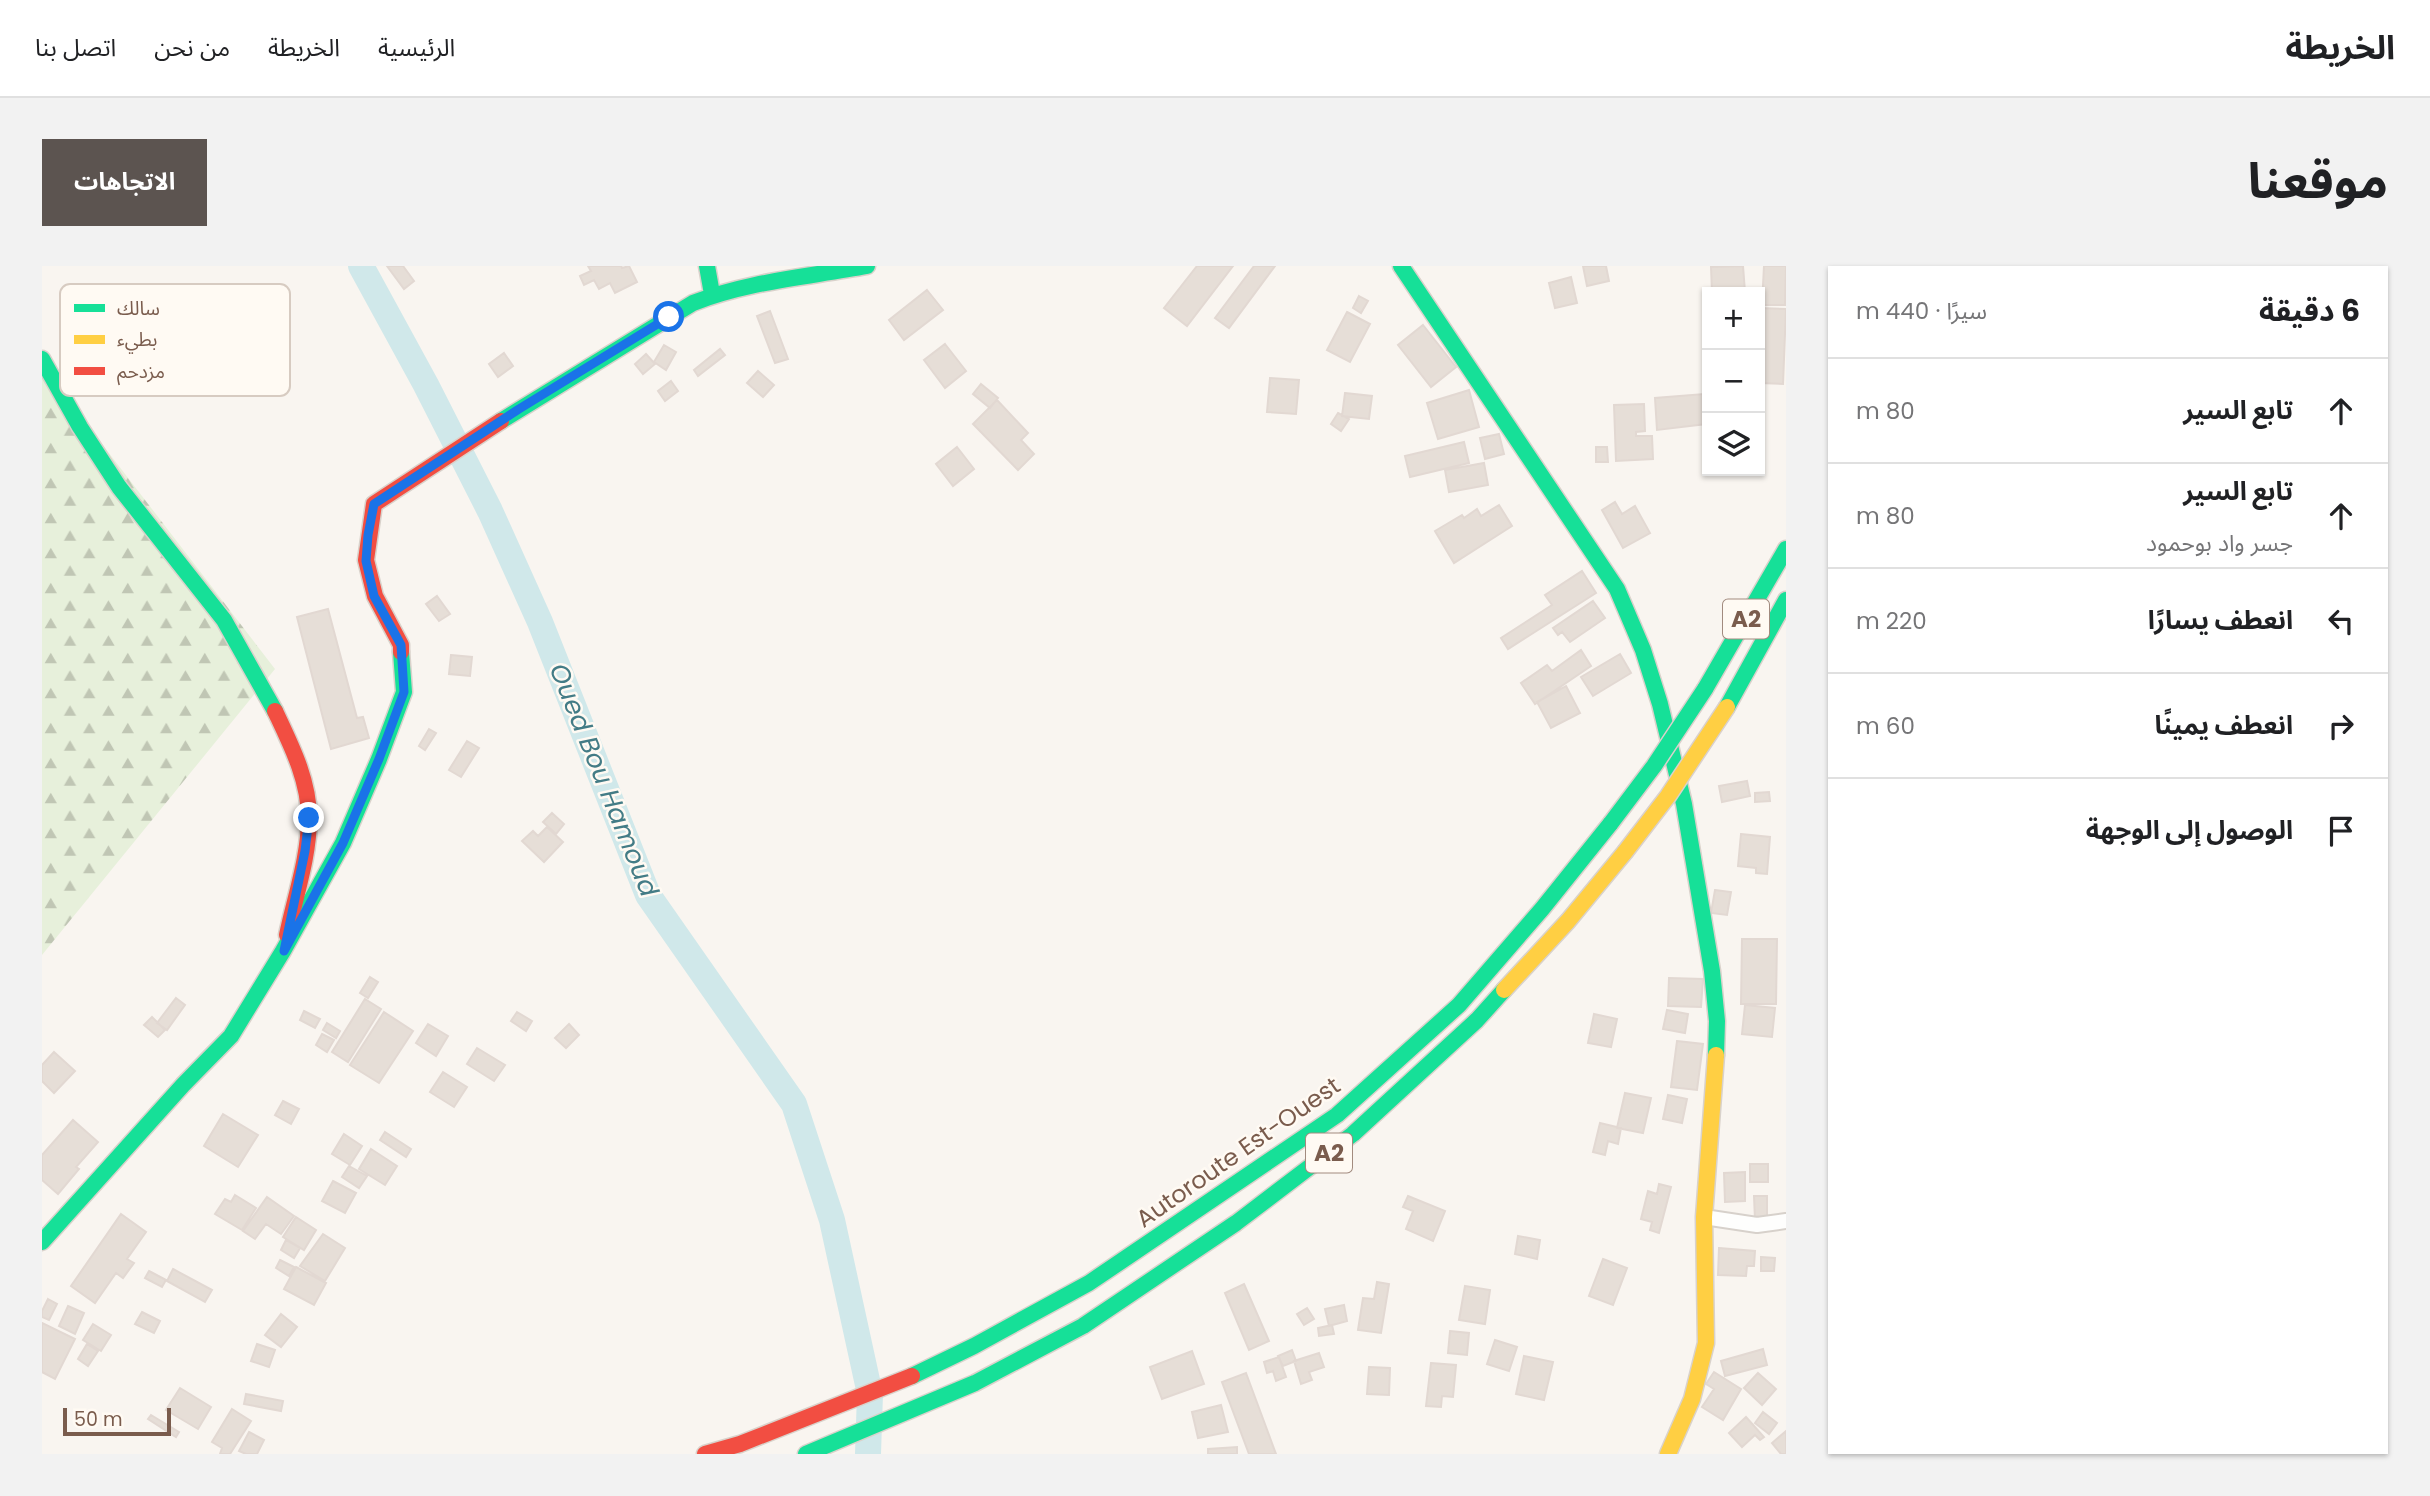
<!DOCTYPE html>
<html lang="ar">
<meta charset="utf-8">
<style>
:root{--surface:#fff;--page:#f2f2f2;--text:#202124;--muted:#757577;--line:#e0e0e0;--accent:#5c5450}
body{margin:0;font-family:Poppins,"Noto Sans Arabic",sans-serif;background:var(--page);color:var(--text);direction:rtl}
.controls{position:absolute;right:21px;top:21px;display:grid;overflow:hidden;border-radius:0px;box-shadow:0 2px 5px #0004}
.controls button{width:63px;height:63px;display:grid;place-items:center;padding:0;border:0;border-bottom:2px solid var(--line);background:var(--surface);color:var(--text);font:35px sans-serif}
.scale{position:absolute;left:21px;bottom:18px;width:108px;box-sizing:border-box;padding-left:7px;border:4px solid #7a5c4d;border-top:0;font-size:19px;line-height:24px;white-space:nowrap;color:#7a5c4d;-webkit-text-stroke:5px #fffaf3;paint-order:stroke}
.stop{position:absolute;width:21px;height:21px;margin:-16px;border:5px solid #1a73e8;border-radius:50%;background:#fff}
.stop.end{background:#1a73e8;border-color:#fff;box-shadow:0 2px 7px #0008}
.list{margin:0;padding:0;list-style:none}
h2{display:flex;justify-content:space-between;align-items:center;height:91px;margin:0;padding:0 28px;font-size:30px}
h2 small{font-size:23px;font-weight:400;color:var(--muted)}
.list li{display:grid;grid-template-columns:46px 1fr auto;gap:21px;align-items:center;box-sizing:border-box;height:105px;padding:0 28px;border-top:2px solid var(--line)}
.list b{display:block;font-size:26px;white-space:nowrap}
.list p{margin:0;font-size:23px;white-space:nowrap;color:var(--muted)}
.list em{font-size:23px;font-style:normal;color:var(--muted)}
.icon{flex:none;width:38px;height:38px;fill:none;stroke:currentColor;stroke-width:2;stroke-linecap:round;stroke-linejoin:round}
.map{position:relative;flex:none;width:1744px;height:1188px;overflow:hidden;direction:ltr;border-radius:0px}
header{display:flex;align-items:center;gap:42px;box-sizing:border-box;height:98px;padding:0 35px;background:var(--surface);border-bottom:2px solid var(--line)}
header strong{font-size:33px}
nav{display:flex;gap:38px;margin-inline-start:auto;font-size:24px}
.intro{display:flex;align-items:center;justify-content:space-between;box-sizing:border-box;height:168px;padding:0 42px}
h1{margin:0;font-size:49px}
.button{padding:18px 32px;border-radius:0px;background:var(--accent);color:#fff;font-size:24px;font-weight:700}
main{display:flex;gap:42px;padding:0 42px}
aside{flex:1;background:var(--surface);border-radius:0px;box-shadow:0 2px 5px #0004}
.map>svg:first-child{display:block}
.forest{fill:url(#forest-firs)}
.lines{fill:none;stroke-linecap:round;stroke-linejoin:round}
.river{stroke:#d0e8ea;stroke-width:26}
.building{fill:#e6ded7;stroke:#e2d8d2;stroke-width:2}
.street-casing{stroke:#d7d1cb;stroke-width:18}
.fast-casing{stroke:#d9d2cb;stroke-width:19}
.slow-casing{stroke:#d9d2cb;stroke-width:19}
.jam-casing{stroke:#d9d2cb;stroke-width:19}
.street{stroke:#fefefd;stroke-width:14}
.fast{stroke:#16e098;stroke-width:16}
.slow{stroke:#ffcf43;stroke-width:16}
.jam{stroke:#f24e42;stroke-width:16}
.fast-bridge-casing{stroke:#dad1cc;stroke-width:19;stroke-linecap:butt}
.slow-bridge-casing{stroke:#dad1cc;stroke-width:19;stroke-linecap:butt}
.fast-bridge{stroke:#16e098;stroke-width:16}
.slow-bridge{stroke:#ffcf43;stroke-width:16}
.route{stroke:#1a73e8;stroke-width:9}
.labels{text-anchor:middle;dominant-baseline:central;stroke-width:5;stroke-linejoin:round;paint-order:stroke}
.shield{fill:#fffaf3;stroke:#a28b7f;stroke-width:2}
.shield-label{font-size:23px;font-weight:bold;fill:#7a5c4d}
.street-label{font-size:24px;fill:#7a5c4d;stroke:#fffaf3}
.water-label{font-size:26px;font-style:italic;fill:#437c86;stroke:#fffaf3}
.key{fill:#fffaf3;stroke:#d7cbc1;stroke-width:2}
.key-label{font-size:19px;fill:#7a5c4d}
</style>
<header>
<strong>الخريطة</strong>
<nav><a>الرئيسية</a><a>الخريطة</a><a>من نحن</a><a>اتصل بنا</a></nav>
</header>
<div class="intro"><h1>موقعنا</h1><a class="button">الاتجاهات</a></div>
<main>
<aside>
<h2>6 دقيقة<small>سيرًا · 440 m</small></h2>
<ul class="list">
<li><svg class="icon" aria-label="ahead" viewBox="0 0 24 24"><path d="M12 20V5M6 11l6-6 6 6"/></svg><div><b>تابع السير</b></div><em>80 m</em></li>
<li><svg class="icon" aria-label="ahead" viewBox="0 0 24 24"><path d="M12 20V5M6 11l6-6 6 6"/></svg><div><b>تابع السير</b><p>جسر واد بوحمود</p></div><em>80 m</em></li>
<li><svg class="icon" aria-label="left" viewBox="0 0 24 24"><path d="M17 20v-9H6M10 6l-5 5 5 5"/></svg><div><b>انعطف يسارًا</b></div><em>220 m</em></li>
<li><svg class="icon" aria-label="right" viewBox="0 0 24 24"><path d="M7 20v-9h11M14 6l5 5-5 5"/></svg><div><b>انعطف يمينًا</b></div><em>60 m</em></li>
<li><svg class="icon" aria-label="arrive" viewBox="0 0 24 24"><path d="M6 21V4h12l-3 4 3 4H6"/></svg><div><b>الوصول إلى الوجهة</b></div></li>
</ul>
</aside>
<div class="map">
<svg width="1744" height="1188" viewBox="0 0 1744 1188">
<defs>
<pattern id="forest-firs" width="22" height="20" patternUnits="userSpaceOnUse" patternTransform="scale(1.75)"><rect width="22" height="20" fill="#e7f0db"/><path d="M5 1l3.5 6h-7zM16 11l3.5 6h-7z" fill="#c0c6b4"/></pattern>
</defs>
<rect width="100%" height="100%" fill="#f9f5f0"/>
<path class="forest" d="M0,100L233,403L0,689Z"/>
<g class="lines">
<path class="river" d="M319,0L384,119L448,245L498,356L606,629L752,838L790,954L828,1128L826,1188"/>
</g>
<path class="building" d="M345,0H361L372,15L362,23Z
M546,0H579L580,2L587,0L595,16L573,27L568,17L557,23L552,14L542,19L538,10L549,5Z
M1155,0H1191L1145,60L1122,42Z
M1212,0H1233L1187,62L1173,52Z
M1541,0H1564L1567,15L1545,20Z
M1701,0L1703,26H1670L1669,1Z
M1722,0H1744L1743,39H1720Z
M1529,11L1535,37L1513,42L1507,17Z
M885,24L901,44L862,74L847,54Z
M1317,30L1326,35L1319,47L1311,42Z
M1718,42L1744,43L1741,118L1718,117Z
M728,45L746,93L733,97L715,50Z
M1305,46L1328,58L1308,96L1285,84Z
M1381,59L1414,101L1389,121L1356,79Z
M903,78L924,105L903,122L882,94Z
M622,79L634,86L624,104L612,96Z
M678,83L683,89L656,110L652,104Z
M462,87L471,100L456,111L447,98Z
M604,88L613,98L601,108L593,98Z
M716,105L732,119L721,131L705,117Z
M1228,112L1257,114L1254,148L1225,146Z
M629,115L636,125L623,135L616,125Z
M939,118L956,132L948,142L931,128Z
M1427,124L1437,161L1396,173L1385,137Z
M1303,127L1330,130L1327,153L1300,150Z
M1662,128L1664,158L1615,164L1613,132Z
M955,134L986,167L979,174L992,188L976,204L931,158Z
M1602,138L1603,165L1594,166V170H1610L1611,193L1574,195L1572,139Z
M1296,147L1307,153L1299,165L1289,158Z
M1457,168L1462,188L1443,193L1438,172Z
M1422,176L1427,197L1368,211L1363,190Z
M915,181L932,203L911,220L894,198Z
M1554,181H1565L1566,196H1554Z
M1442,197L1446,219L1407,226L1403,204Z
M1573,236L1580,248L1593,240L1608,267L1581,282L1560,244Z
M1457,239L1470,260L1412,297L1393,265L1420,249L1422,252L1435,243L1439,250Z
M1540,305L1554,327L1466,383L1459,372L1510,339L1503,329Z
M395,330L408,348L397,355L384,338Z
M1551,335L1563,352L1528,376L1520,366L1516,369L1511,362Z
M286,343L315,452L321,451L327,472L289,483L255,351Z
M1539,384L1549,400L1493,438L1479,417L1505,399L1510,405Z
M1578,388L1589,407L1551,430L1539,411Z
M409,389L430,391L428,410L407,408Z
M1524,420L1538,447L1509,462L1495,436Z
M387,463L394,467L383,484L377,480Z
M425,475L437,482L419,511L407,504Z
M1705,515L1708,530L1680,536L1677,520Z
M1727,526L1728,535L1713,536V527Z
M510,547L522,558L514,568L501,556Z
M505,561L521,576L502,596L480,575L491,565L496,570Z
M1699,568L1728,571L1725,608L1714,607V602L1696,600Z
M1673,624L1689,626L1685,649L1669,647Z
M1700,673H1735L1734,738H1699Z
M328,711L336,716L326,732L318,727Z
M1627,712L1661,713L1659,741L1626,740Z
M134,732L143,739L125,764L115,757Z
M323,733L339,743L306,796L290,786Z
M1703,739L1733,742L1730,771L1700,768Z
M1625,744L1646,748L1643,767L1621,763Z
M262,745L278,753L273,762L258,754Z
M342,746L371,765L337,817L308,799Z
M475,746L490,755L484,765L469,755Z
M1552,748L1575,753L1569,781L1546,777Z
M110,751L123,764L116,771L102,759Z
M285,757L298,765L294,772L281,764Z
M386,758L406,770L394,790L374,777Z
M527,758L537,769L524,782L513,772Z
M280,768L292,774L285,786L274,779Z
M1635,775L1661,778L1655,824L1629,821Z
M435,782L463,799L452,815L425,798Z
M12,786L33,805L12,827L0,815V799Z
M401,806L425,821L412,841L388,826Z
M1583,827L1609,832L1601,867L1575,862Z
M1626,829L1645,833L1640,857L1621,853Z
M241,835L257,843L249,858L233,849Z
M181,848L216,869L196,901L162,880Z
M31,854L56,876L34,901L37,903L16,928L0,914V889Z
M1558,857L1579,862L1576,878L1566,875L1563,889L1551,886Z
M343,866L369,883L364,891L338,874Z
M302,868L320,880L308,899L290,888Z
M329,883L355,900L343,919L317,903Z
M1708,898H1726V916H1708Z
M307,900L325,910L317,922L300,911Z
M1703,906V935L1683,936L1682,907Z
M291,915L314,927L303,947L280,935Z
M1617,918L1629,921L1617,967L1608,964L1610,956L1599,953L1606,925L1615,928Z
M193,929L214,942L200,964L173,948L183,933L189,936Z
M1366,930L1403,945L1391,975L1364,963L1371,945L1361,941Z
M1712,930H1725V954H1713Z
M225,931L252,950L239,968L224,958L213,973L201,965Z
M79,948L104,966L85,993L92,997L81,1012L74,1007L53,1037L29,1020Z
M254,951L274,964L262,984L241,971Z
M281,968L303,982L283,1015L258,1000Z
M1476,970L1498,974L1495,993L1473,988Z
M244,974L258,982L252,992L239,984Z
M1677,982L1713,985L1712,1000H1705L1704,1010L1676,1009Z
M1719,991L1733,992L1732,1005H1719Z
M1561,993L1585,1002L1571,1039L1547,1030Z
M238,994L252,1001L247,1010L234,1002Z
M254,1001L284,1017L272,1039L242,1023Z
M131,1003L170,1024L163,1036L125,1015Z
M107,1005L124,1014L120,1021L103,1012Z
M1335,1016L1347,1018L1339,1067L1316,1064L1321,1032L1332,1033Z
M1202,1018L1227,1075L1207,1084L1183,1027Z
M1423,1020L1448,1024L1443,1058L1417,1054Z
M6,1033L15,1038L7,1054L0,1051V1045Z
M1302,1039L1305,1055L1287,1060L1283,1043Z
M26,1040L42,1047L33,1068L17,1060Z
M1265,1042L1272,1053L1262,1059L1255,1048Z
M100,1046L118,1055L112,1067L93,1058Z
M239,1048L255,1061L239,1081L223,1069Z
M0,1057L33,1073L13,1113L0,1106Z
M51,1058L69,1069L59,1085L41,1074Z
M1290,1059L1292,1068L1277,1070L1276,1062Z
M1408,1065L1427,1067L1425,1089L1406,1087Z
M1453,1074L1475,1081L1467,1105L1445,1098Z
M45,1078L56,1085L46,1100L36,1093Z
M215,1078L233,1084L227,1101L209,1095Z
M1721,1083L1725,1099L1683,1110L1679,1095Z
M1250,1084L1254,1095L1241,1100L1236,1090Z
M1150,1085L1162,1118L1120,1133L1108,1101Z
M1277,1087L1282,1101L1267,1106L1270,1114L1259,1118L1252,1095Z
M1482,1090L1511,1096L1502,1134L1474,1128Z
M1237,1091L1244,1111L1234,1115L1231,1105L1225,1107L1222,1096Z
M1389,1097L1414,1099L1411,1131L1400,1130L1399,1141L1384,1140Z
M1327,1101L1348,1102L1347,1129L1325,1128Z
M1672,1106L1699,1123L1681,1154L1660,1141L1672,1123L1664,1118Z
M1204,1107L1234,1188H1207L1180,1116Z
M1716,1107L1734,1123L1720,1139L1702,1122Z
M138,1122L169,1141L156,1163L124,1144Z
M204,1128L241,1135L239,1145L202,1138Z
M1179,1139L1186,1166L1156,1172L1150,1146Z
M190,1143L209,1155L188,1188H178L180,1182L170,1176Z
M1721,1146L1735,1157L1727,1168L1713,1157Z
M109,1149L137,1166L134,1171L106,1153Z
M1704,1151L1722,1171L1718,1174L1713,1169L1700,1181L1687,1167Z
M1744,1165V1188H1739L1730,1177Z
M207,1166L222,1174L215,1188H204L197,1185Z
M1195,1181V1188H1166V1183Z"/>
<g class="lines">
<g class="street-casing">
<path id="street" d="M1662,951L1715,959L1744,955"/>
</g>
<g class="fast-casing">
<path id="fast" d="M665,0L670,28
M1359,0L1575,323L1601,384L1618,438L1642,538L1670,705L1675,755L1674,789
M0,93L38,161L77,221L182,354L233,445
M459,155L651,37C707,15 766,11 825,0
M1663,423L1744,283
M1685,441L1744,334
M0,976L141,819L189,770L241,685L301,577L337,493L362,426L359,386
M870,1110L932,1080L1047,1017L1295,849L1417,739L1500,643L1569,557
M764,1188L933,1117L1041,1060L1194,957L1311,868L1435,754L1462,724"/>
</g>
<g class="slow-casing">
<path id="slow" d="M1462,724L1526,655L1583,586
M1626,1188L1650,1133L1664,1077L1662,951L1674,789"/>
</g>
<g class="jam-casing">
<path id="jam" d="M359,386V379L333,330L324,294L332,238L459,155
M233,445C249,479 267,514 267,552C267,591 253,631 245,669
M663,1188L698,1178L870,1110"/>
</g>
<use href="#street" class="street"/>
<use href="#fast" class="fast"/>
<use href="#slow" class="slow"/>
<use href="#jam" class="jam"/>
<g class="fast-bridge-casing">
<path id="fast-bridge" d="M1569,557L1612,500L1663,423"/>
</g>
<g class="slow-bridge-casing">
<path id="slow-bridge" d="M1583,586L1626,530L1685,441"/>
</g>
<use href="#fast-bridge" class="fast-bridge"/>
<use href="#slow-bridge" class="slow-bridge"/>
</g>
<g class="lines">
<path class="route" d="M267,552L263,585L242,685L301,577L337,493L362,426L359,379L332,330L324,295L326,269L332,238L477,143L627,51"/>
</g>
<g class="labels">
<g class="shield">
<rect x="1681" y="333.5" width="46" height="39" rx="5"/>
<rect x="1264" y="867.5" width="46" height="39" rx="5"/>
</g>
<g class="shield-label">
<text x="1704" y="353">A2</text>
<text x="1287" y="887">A2</text>
</g>
<g class="street-label">
<text transform="translate(1196 886) rotate(-35)">Autoroute Est-Ouest</text>
</g>
<g class="water-label">
<text transform="translate(562 514) rotate(68)">Oued Bou Hamoud</text>
</g>
</g>
<rect x="18" y="18" width="230" height="112" rx="10" class="key"/>
<rect x="32" y="38" width="31" height="8" fill="#16e098"/>
<rect x="32" y="69" width="31" height="9" fill="#ffcf43"/>
<rect x="32" y="101" width="31" height="8" fill="#f24e42"/>
<g class="key-label">
<text x="75" y="49">سالك</text>
<text x="75" y="80">بطيء</text>
<text x="75" y="112">مزدحم</text>
</g>
</svg>
<div class="controls">
<button>+</button>
<button>−</button>
<button><svg class="icon" aria-label="layers" viewBox="0 0 24 24"><path d="M12 4l9 5-9 5-9-5zM3 14l9 5 9-5"/></svg></button>
</div>
<div class="scale">50 m</div>
<div class="stop" style="left:627px;top:51px"></div>
<div class="stop end" style="left:267px;top:552px"></div>
</div>
</main>
